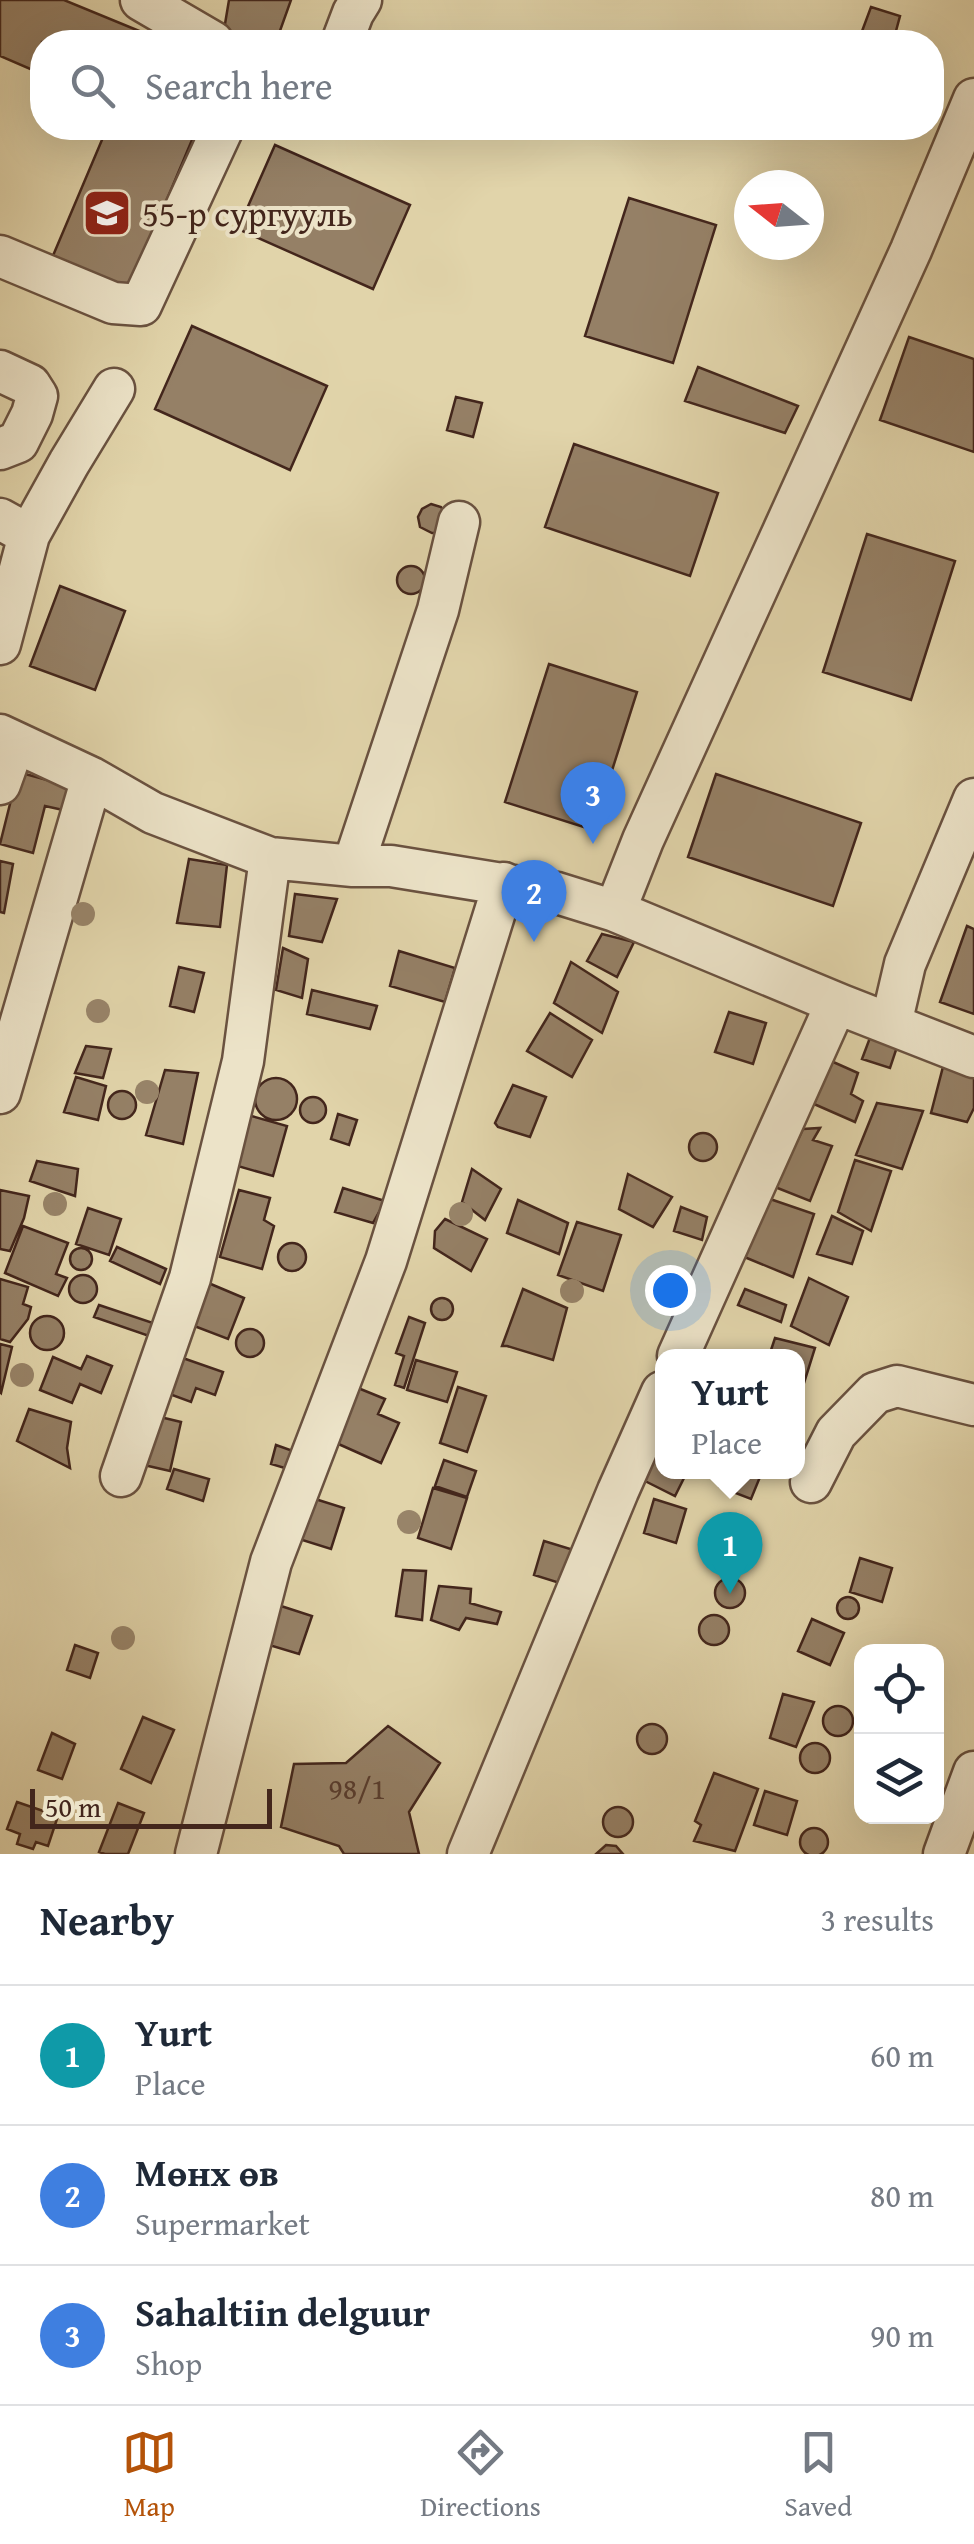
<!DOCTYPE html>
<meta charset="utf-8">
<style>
:root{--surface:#fff;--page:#f2f2f3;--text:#1f2937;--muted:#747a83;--line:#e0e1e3;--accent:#b45309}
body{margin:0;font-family:"Gentium Book Plus",serif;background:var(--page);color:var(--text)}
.controls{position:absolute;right:30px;bottom:30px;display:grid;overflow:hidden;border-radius:20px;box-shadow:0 10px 40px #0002}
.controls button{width:90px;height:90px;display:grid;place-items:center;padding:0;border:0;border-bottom:2px solid var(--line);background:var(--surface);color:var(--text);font:50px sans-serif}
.compass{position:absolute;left:734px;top:170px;width:90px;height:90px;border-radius:50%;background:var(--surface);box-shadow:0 10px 40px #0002;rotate:287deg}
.scale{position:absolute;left:30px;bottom:25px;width:242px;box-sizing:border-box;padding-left:10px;border:5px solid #43261c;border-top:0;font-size:28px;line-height:35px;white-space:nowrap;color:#43261c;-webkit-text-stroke:8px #ece3c8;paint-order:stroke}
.you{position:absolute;left:670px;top:1290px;width:35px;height:35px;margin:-25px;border:8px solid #fff;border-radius:50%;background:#1a73e8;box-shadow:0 0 0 15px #1a73e833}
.badge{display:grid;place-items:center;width:65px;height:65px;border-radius:50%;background:var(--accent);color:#fff;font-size:32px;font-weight:700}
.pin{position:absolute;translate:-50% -82px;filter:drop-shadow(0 2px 5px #0008)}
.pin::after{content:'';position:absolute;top:52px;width:35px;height:30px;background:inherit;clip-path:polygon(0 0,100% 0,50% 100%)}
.popup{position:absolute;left:655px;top:1349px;width:150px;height:130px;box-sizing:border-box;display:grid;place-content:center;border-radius:20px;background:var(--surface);filter:drop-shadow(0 2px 8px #0005);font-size:32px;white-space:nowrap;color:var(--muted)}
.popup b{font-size:38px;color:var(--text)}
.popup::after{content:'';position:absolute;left:50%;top:100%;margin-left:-20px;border:20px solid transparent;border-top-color:var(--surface)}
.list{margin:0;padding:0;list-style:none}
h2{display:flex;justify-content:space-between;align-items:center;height:130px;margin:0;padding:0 40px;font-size:42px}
h2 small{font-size:32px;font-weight:400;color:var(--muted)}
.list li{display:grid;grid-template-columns:65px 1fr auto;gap:30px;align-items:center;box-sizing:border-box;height:140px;padding:0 40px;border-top:2px solid var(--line)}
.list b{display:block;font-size:38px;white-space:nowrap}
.list p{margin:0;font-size:32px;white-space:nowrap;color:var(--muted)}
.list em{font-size:32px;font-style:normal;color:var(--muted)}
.icon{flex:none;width:55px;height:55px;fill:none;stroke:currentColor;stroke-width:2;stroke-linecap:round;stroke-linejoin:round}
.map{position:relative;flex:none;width:974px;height:1854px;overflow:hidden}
.search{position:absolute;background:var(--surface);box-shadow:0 10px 40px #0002;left:30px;right:30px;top:30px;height:110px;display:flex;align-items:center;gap:25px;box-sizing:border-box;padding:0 35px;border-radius:40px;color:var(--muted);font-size:38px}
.sheet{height:550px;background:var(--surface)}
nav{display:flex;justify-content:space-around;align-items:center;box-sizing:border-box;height:140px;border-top:2px solid var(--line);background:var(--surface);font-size:28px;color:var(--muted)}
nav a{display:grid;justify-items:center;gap:5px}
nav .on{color:var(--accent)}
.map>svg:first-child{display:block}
.building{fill:#958066;stroke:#43261c;stroke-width:2.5}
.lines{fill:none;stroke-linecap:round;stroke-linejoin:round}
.minor-casing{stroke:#6a5240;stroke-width:45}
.minor{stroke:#ece3c8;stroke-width:40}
.tree{fill:#988469}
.labels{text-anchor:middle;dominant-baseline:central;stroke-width:8;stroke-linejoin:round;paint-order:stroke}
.number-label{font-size:30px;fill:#583c2e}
.poi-label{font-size:35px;fill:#43261c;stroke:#ece3c8;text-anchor:start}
</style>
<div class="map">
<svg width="974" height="1854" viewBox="0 0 974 1854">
<rect width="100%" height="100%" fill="#e1d4aa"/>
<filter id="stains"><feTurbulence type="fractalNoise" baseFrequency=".002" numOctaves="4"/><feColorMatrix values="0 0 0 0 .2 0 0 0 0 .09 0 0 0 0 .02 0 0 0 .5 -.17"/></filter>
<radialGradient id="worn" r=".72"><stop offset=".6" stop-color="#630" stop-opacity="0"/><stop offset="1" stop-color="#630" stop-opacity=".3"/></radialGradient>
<path class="building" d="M0,0H64L166,42H42V74L0,56Z
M229,0H291L276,42H222Z
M871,7L900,16L893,42H858Z
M107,128H197L129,290L52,258Z
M275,145L410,205L373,289L238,229Z
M629,198L716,225L673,363L585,336Z
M192,326L327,386L290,470L155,409Z
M909,337L974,359V452L880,420Z
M698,367L798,406L785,433L685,401Z
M456,397L482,403L473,437L447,430Z
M574,444L718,493L690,576L545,527Z
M431,504L441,507L444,511L436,533H432L420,527L418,517L422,509Z
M867,534L955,561L911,700L823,672Z
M397 580a14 14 0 1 1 28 0a14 14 0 1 1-28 0Z
M60,586L125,611L95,690L30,666Z
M549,664L637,692L593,830L505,802Z
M18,772L69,786L63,810L45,806L33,853L0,844Z
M716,774L861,823L833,906L688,857Z
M189,859L227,865L220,927L177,923Z
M0,861L13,864L4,913L0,912Z
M295,894L337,899L322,942L289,936Z
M967,926L974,929V1014L940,1002Z
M602,934L634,942L617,977L587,961Z
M283,948L308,959L302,998L276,990Z
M399,951L455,968L445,1002L390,986Z
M571,962L618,992L602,1033L554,1003Z
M179,967L204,973L194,1012L170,1006Z
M312,990L377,1006L370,1029L307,1014Z
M729,1012L766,1023L753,1064L715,1052Z
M550,1013L592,1040L572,1077L527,1051Z
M871,1035L898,1044L890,1068L862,1059Z
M86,1046L111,1049L103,1078L75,1073Z
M831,1061L858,1073L851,1094L863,1101L855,1122L814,1104Z
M944,1063L974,1074V1108L967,1122L931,1113Z
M165,1070L198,1073L183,1144L146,1135Z
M76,1077L106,1086L98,1120L64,1112Z
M255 1099a21 21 0 1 1 42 0a21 21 0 1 1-42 0Z
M513,1085L546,1097L530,1137L498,1127L495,1123Z
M108 1105a14 14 0 1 1 28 0a14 14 0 1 1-28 0Z
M300 1110a13 13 0 1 1 26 0a13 13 0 1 1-26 0Z
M877,1103L923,1111L902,1169L856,1155Z
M338,1114L357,1120L349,1145L331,1139Z
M248,1115L287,1126L273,1176L234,1165Z
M820,1128L813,1140L832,1146L810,1201L775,1187L803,1129Z
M689 1147a14 14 0 1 1 28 0a14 14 0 1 1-28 0Z
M855,1160L891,1171L871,1231L838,1212Z
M37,1161L78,1169L75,1196L30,1181Z
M472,1169L501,1189L485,1220L462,1202Z
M628,1174L672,1197L653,1227L619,1209Z
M343,1188L385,1201L373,1223L335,1212Z
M0,1190L29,1196L24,1218L10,1251L0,1249Z
M239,1190L270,1198L264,1220L274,1226L262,1269L220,1257Z
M770,1199L814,1214L793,1277L742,1256Z
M518,1200L568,1223L559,1254L507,1233Z
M681,1207L707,1217L702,1240L674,1231Z
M88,1208L121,1219L109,1255L76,1244Z
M832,1216L863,1231L852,1264L817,1254Z
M445,1219L487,1239L471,1271L434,1248L435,1231Z
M577,1222L621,1235L603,1291L558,1275Z
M23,1226L68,1243L56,1274L67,1278L58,1296L5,1273Z
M278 1257a14 14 0 1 1 28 0a14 14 0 1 1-28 0Z
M117,1247L166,1269L160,1284L110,1261Z
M70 1259a11 11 0 1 1 22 0a11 11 0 1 1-22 0Z
M69 1289a14 14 0 1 1 28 0a14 14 0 1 1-28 0Z
M809,1278L848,1297L829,1345L791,1326Z
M0,1279L28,1287L23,1304L31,1307L28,1319L10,1342L0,1339Z
M206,1282L244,1298L228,1339L189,1324Z
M523,1289L567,1308L553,1360L507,1346H502Z
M745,1289L786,1305L781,1322L738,1305Z
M431 1309a11 11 0 1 1 22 0a11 11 0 1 1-22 0Z
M99,1305L153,1323L149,1336L94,1317Z
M30 1333a17 17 0 1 1 34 0a17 17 0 1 1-34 0Z
M409,1317L425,1323L404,1388L395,1385L404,1356L396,1353Z
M236 1343a14 14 0 1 1 28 0a14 14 0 1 1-28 0Z
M775,1338L815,1348L798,1402V1356H769Z
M0,1344L12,1347L1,1393L0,1392Z
M87,1356L112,1366L101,1393L80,1384L72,1403L40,1390L53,1357L81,1369Z
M177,1356L223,1372L215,1395L196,1388L191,1402L164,1392Z
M416,1360L457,1372L447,1402L407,1390Z
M458,1387L486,1396L467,1452L440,1443Z
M358,1388L385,1399L378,1414L399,1423L381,1463L334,1442Z
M29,1409L71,1422L67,1448L70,1468L17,1441Z
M156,1416L181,1422L170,1471L144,1465Z
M662,1441V1472H687L675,1496L645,1481Z
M276,1445L293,1451L288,1469L271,1464Z
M444,1460L476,1471L467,1497L435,1486Z
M174,1469L209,1479L203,1501L167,1489Z
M725,1472H762L751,1499L720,1487Z
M433,1488L467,1498L451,1549L418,1538Z
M312,1498L344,1508L331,1549L299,1539Z
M654,1499L686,1509L676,1543L644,1533Z
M723 1552a15 15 0 1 1 30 0a15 15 0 1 1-30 0Z
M544,1541L577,1551L566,1585L534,1575Z
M860,1558L892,1568L882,1602L850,1592Z
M403,1570L426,1571L422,1620L396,1616Z
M715 1593a15 15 0 1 1 30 0a15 15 0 1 1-30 0Z
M439,1586L471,1589L470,1603L501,1612L497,1624L466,1618L459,1630L431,1620Z
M837 1608a11 11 0 1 1 22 0a11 11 0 1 1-22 0Z
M281,1606L312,1616L299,1654L269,1645Z
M699 1630a15 15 0 1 1 30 0a15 15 0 1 1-30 0Z
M812,1619L844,1633L830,1665L798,1651Z
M75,1645L98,1653L90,1678L67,1670Z
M783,1694L814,1702L796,1747L770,1738Z
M823 1721a15 15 0 1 1 30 0a15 15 0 1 1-30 0Z
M143,1717L174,1730L151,1783L121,1769Z
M637 1739a15 15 0 1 1 30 0a15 15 0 1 1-30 0Z
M388,1726L440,1763L409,1812L419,1854H344L339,1846L281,1827L294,1764L346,1763Z
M52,1733L75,1744L62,1779L38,1770Z
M800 1758a15 15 0 1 1 30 0a15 15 0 1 1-30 0Z
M714,1773L758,1789L735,1851L694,1841L701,1825L695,1821Z
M765,1791L797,1801L787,1835L754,1825Z
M17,1802L58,1816L48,1846L36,1842L33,1849L17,1844L20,1834L7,1829Z
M118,1803L144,1813L128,1854H105L99,1852Z
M603 1822a15 15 0 1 1 30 0a15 15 0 1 1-30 0Z
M800 1842a14 14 0 1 1 28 0a14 14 0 1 1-28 0Z
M606,1845L616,1846L623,1854H596Z"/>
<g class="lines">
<g class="minor-casing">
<path id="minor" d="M141,0L213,42
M342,42L353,13L361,0
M0,256L113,303L141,305L223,128
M0,371L30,385L37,396L32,414L18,442L0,449
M0,519L29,535L69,463L114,389
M0,644L29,535
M0,735L92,778L153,813L270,858L353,866H391L557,893L615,911L841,1005L974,1057
M0,784L15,742
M353,866L438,610L459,522
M615,911L643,840L911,250L974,99
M891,1024L905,964L974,799
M0,1093L92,778
M678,1356L831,1015L841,1005
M121,1476L190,1278L243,1061L270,858
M811,1482L836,1433L875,1393L897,1386L974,1405
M196,1854L271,1562L386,1261L504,883
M468,1854L618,1491L662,1392
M944,1854L974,1772"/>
</g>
<use href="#minor" class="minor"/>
</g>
<g class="tree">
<circle cx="83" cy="914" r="12"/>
<circle cx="98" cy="1011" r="12"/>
<circle cx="147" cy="1092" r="12"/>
<circle cx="55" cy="1204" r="12"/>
<circle cx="461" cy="1214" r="12"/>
<circle cx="572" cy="1291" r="12"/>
<circle cx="22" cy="1375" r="12"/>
<circle cx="409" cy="1522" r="12"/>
<circle cx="123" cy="1638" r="12"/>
</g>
<defs>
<g id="school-square" transform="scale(2.5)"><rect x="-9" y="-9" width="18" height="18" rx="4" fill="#8f2418" stroke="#ece3c8"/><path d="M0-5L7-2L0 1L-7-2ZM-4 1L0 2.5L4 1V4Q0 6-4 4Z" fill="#fff"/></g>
</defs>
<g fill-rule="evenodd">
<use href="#school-square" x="107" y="213"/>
</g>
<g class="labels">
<g class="number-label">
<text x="357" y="1788">98/1</text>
</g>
<g class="poi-label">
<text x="142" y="213">55-р сургууль</text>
</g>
</g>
<rect width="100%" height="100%" filter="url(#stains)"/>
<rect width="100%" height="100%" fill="url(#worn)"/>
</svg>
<div class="controls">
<button><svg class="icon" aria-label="locate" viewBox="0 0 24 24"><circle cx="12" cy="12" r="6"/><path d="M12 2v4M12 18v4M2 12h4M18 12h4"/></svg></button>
<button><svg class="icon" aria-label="layers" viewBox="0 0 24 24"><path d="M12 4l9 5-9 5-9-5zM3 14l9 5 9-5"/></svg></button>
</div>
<svg class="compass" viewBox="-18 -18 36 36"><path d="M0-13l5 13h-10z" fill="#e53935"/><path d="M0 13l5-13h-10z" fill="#747a83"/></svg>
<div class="scale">50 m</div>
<div class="you"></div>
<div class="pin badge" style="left:730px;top:1594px;background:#0f9aa8">1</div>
<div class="popup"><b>Yurt</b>Place</div>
<div class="pin badge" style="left:534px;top:942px;background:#3f7fe0">2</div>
<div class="pin badge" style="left:593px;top:844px;background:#3f7fe0">3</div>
<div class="search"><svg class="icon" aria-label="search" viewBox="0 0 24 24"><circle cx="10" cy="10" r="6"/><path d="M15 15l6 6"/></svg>Search here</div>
</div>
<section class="sheet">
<h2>Nearby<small>3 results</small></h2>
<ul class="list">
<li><span class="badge" style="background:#0f9aa8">1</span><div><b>Yurt</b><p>Place</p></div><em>60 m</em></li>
<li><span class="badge" style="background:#3f7fe0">2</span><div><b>Мөнх өв</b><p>Supermarket</p></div><em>80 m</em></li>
<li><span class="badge" style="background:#3f7fe0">3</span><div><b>Sahaltiin delguur</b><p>Shop</p></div><em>90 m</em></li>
</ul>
</section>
<nav>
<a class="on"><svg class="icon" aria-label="map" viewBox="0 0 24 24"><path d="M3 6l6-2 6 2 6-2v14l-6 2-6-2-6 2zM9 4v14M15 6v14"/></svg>Map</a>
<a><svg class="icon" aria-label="directions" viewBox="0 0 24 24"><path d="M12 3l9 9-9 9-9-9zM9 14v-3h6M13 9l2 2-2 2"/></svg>Directions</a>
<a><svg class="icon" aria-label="saved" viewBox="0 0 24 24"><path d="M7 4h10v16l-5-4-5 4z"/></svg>Saved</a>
</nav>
